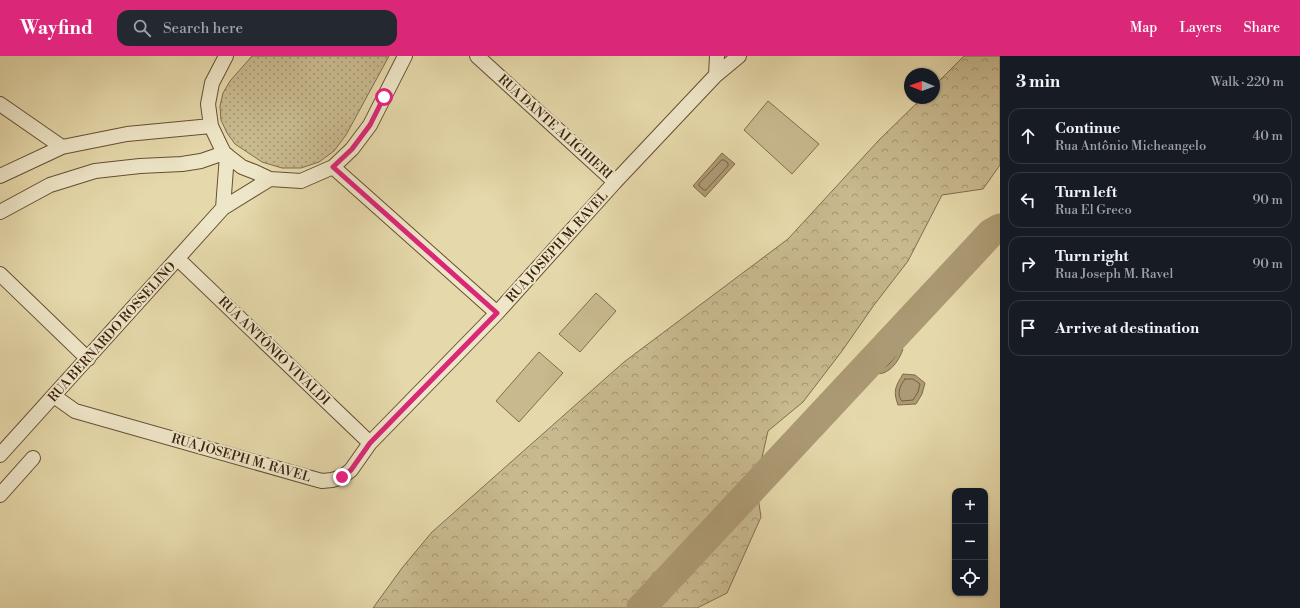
<!DOCTYPE html>
<meta charset="utf-8">
<style>
:root{--surface:#171b24;--page:#242831;--text:#f1f3f6;--muted:#9ea1a6;--line:#363941;--accent:#db2777}
body{margin:0;font-family:"Libre Bodoni",serif;background:var(--page);color:var(--text)}
.controls{position:absolute;right:12px;bottom:12px;display:grid;overflow:hidden;border-radius:8px;box-shadow:0 1px 3px #0004}
.controls button{width:36px;height:36px;display:grid;place-items:center;padding:0;border:0;border-bottom:1px solid var(--line);background:var(--surface);color:var(--text);font:20px sans-serif}
.compass{position:absolute;left:904px;top:12px;width:36px;height:36px;border-radius:50%;background:var(--surface);box-shadow:0 1px 3px #0004;rotate:271deg}
.stop{position:absolute;width:12px;height:12px;margin:-9px;border:3px solid #db2777;border-radius:50%;background:#fff}
.stop.end{background:#db2777;border-color:#fff;box-shadow:0 1px 4px #0008}
.list{margin:0;padding:0;list-style:none}
h2{display:flex;justify-content:space-between;align-items:center;height:52px;margin:0;padding:0 16px;font-size:17px}
h2 small{font-size:13px;font-weight:400;color:var(--muted)}
.list li{display:grid;grid-template-columns:26px 1fr auto;gap:12px;align-items:center;box-sizing:border-box;height:56px;margin:0 8px 8px;padding:0 8px;border:1px solid var(--line);border-radius:12px}
.list b{display:block;font-size:15px;white-space:nowrap}
.list p{margin:0;font-size:13px;white-space:nowrap;color:var(--muted)}
.list em{font-size:13px;font-style:normal;color:var(--muted)}
.icon{flex:none;width:22px;height:22px;fill:none;stroke:currentColor;stroke-width:2;stroke-linecap:round;stroke-linejoin:round}
.map{position:relative;flex:none;width:1000px;height:552px;overflow:hidden}
header{display:flex;align-items:center;gap:24px;box-sizing:border-box;height:56px;padding:0 20px;background:var(--accent);color:#fff}
header strong{font-size:19px}
nav{display:flex;gap:22px;margin-inline-start:auto;font-size:14px}
.search{width:280px;height:36px;background:var(--page);display:flex;align-items:center;gap:10px;box-sizing:border-box;padding:0 14px;border-radius:12px;color:var(--muted);font-size:15px}
main{display:flex}
aside{flex:1;background:var(--surface)}
.map>svg:first-child{display:block}
.forest{fill:url(#forest-crowns);stroke:#826d4e}
.park{fill:url(#park-dots);stroke:#826d4e}
.pitch{fill:#c8b98f;stroke:#826d4e}
.water{fill:#ac9a74;stroke:#7f6a4a}
.lines{fill:none;stroke-linecap:round;stroke-linejoin:round}
.shore{stroke:#745e40;stroke-width:1}
.river{stroke:#ac9a74;stroke-width:29}
.minor-casing{stroke:#664f34;stroke-width:16}
.minor{stroke:#eee6c8;stroke-width:14}
.route{stroke:#db2777;stroke-width:5}
.labels{text-anchor:middle;dominant-baseline:central;stroke-width:4;stroke-linejoin:round;paint-order:stroke}
.street-label{font-size:13px;fill:#3c210c;stroke:#eee6c8}
</style>
<header>
<strong>Wayfind</strong>
<div class="search"><svg class="icon" aria-label="search" viewBox="0 0 24 24"><circle cx="10" cy="10" r="6"/><path d="M15 15l6 6"/></svg>Search here</div>
<nav><a>Map</a><a>Layers</a><a>Share</a></nav>
</header>
<main>
<div class="map">
<svg width="1000" height="552" viewBox="0 0 1000 552">
<defs>
<pattern id="forest-crowns" width="20" height="18" patternUnits="userSpaceOnUse"><rect width="20" height="18" fill="#c8b98f"/><path d="M2 6a3 3 0 1 1 6 0M12 15a3 3 0 1 1 6 0" fill="none" stroke="#a49673"/></pattern>
<pattern id="park-dots" width="8" height="8" patternUnits="userSpaceOnUse"><rect width="8" height="8" fill="#c8b98f"/><path d="M2 2h.1M6 6h.1" fill="none" stroke="#a49673" stroke-width="1.8" stroke-linecap="round"/></pattern>
</defs>
<rect width="100%" height="100%" fill="#e5d8aa"/>
<filter id="stains"><feTurbulence type="fractalNoise" baseFrequency=".005" numOctaves="4"/><feColorMatrix values="0 0 0 0 .2 0 0 0 0 .09 0 0 0 0 .02 0 0 0 .5 -.17"/></filter>
<radialGradient id="worn" r=".72"><stop offset=".6" stop-color="#630" stop-opacity="0"/><stop offset="1" stop-color="#630" stop-opacity=".3"/></radialGradient>
<path class="forest" d="M964,0H1000V109L983,133L942,139L908,205L874,249L842,295L803,346L768,375L756,428L761,461L727,537L697,552H373L402,512L432,476L624,306L788,183L879,84L922,42H934V30Z"/>
<path class="park" d="M252,0H389L346,79L334,95L319,106L301,112H282L262,106L235,88L227,77L221,64L220,50L223,37L230,25Z"/>
<path class="pitch" d="M768,45L819,88L792,118L744,74Z
M596,237L616,255L580,296L559,278Z
M539,296L563,317L519,366L496,345Z"/>
<path class="water" d="M722,97L735,108L705,141L693,130Z
M885,290L903,293C900,302 893,314 883,317C880,318 877,318 874,317L872,304Z
M903,318L915,319L925,327L922,338L916,348L898,349C893,335 895,331 903,318Z"/>
<g class="lines">
<path class="shore" d="M722,104H724L728,107V110L706,134H704L699,130V128Z
M887,295L895,296L897,298C892,305 887,312 879,314L877,305Z
M905,323H913L920,328L918,336L913,344L902,345C896,338 900,330 905,323Z"/>
<path class="river" d="M641,552L991,177L1000,172"/>
<g class="minor-casing">
<path id="minor" d="M226,0L212,27L208,48L211,70L220,89L224,97L242,111L255,116L270,123L301,125L333,111L352,93L370,69L405,0
M477,0L615,126
M716,19L717,0
M0,48L62,91
M333,111L497,257
M0,120L62,91L127,78L211,70
M223,152L227,99
M0,156L50,129L95,115L140,110L182,108L201,105L224,97
M178,203L370,387
M0,218L88,303
M54,340L75,355L311,422L322,425L332,424L342,421L351,414L370,387L497,257L615,126L716,19L739,0
M0,399L223,152L270,123
M0,439L33,402"/>
</g>
<use href="#minor" class="minor"/>
</g>
<g class="lines">
<path class="route" d="M342,421L351,414L370,387L497,257L333,111L352,93L370,69L384,41"/>
</g>
<g class="labels">
<g class="street-label">
<text transform="translate(555 71) rotate(42)">RUA DANTE ALIGHIERI</text>
<text transform="translate(557 191) rotate(-48)">RUA JOSEPH M. RAVEL</text>
<text transform="translate(112 276) rotate(-48)">RUA BERNARDO ROSSELINO</text>
<text transform="translate(274 295) rotate(44)">RUA ANTÔNIO VIVALDI</text>
<text transform="translate(241 402) rotate(16)">RUA JOSEPH M. RAVEL</text>
</g>
</g>
<rect width="100%" height="100%" filter="url(#stains)"/>
<rect width="100%" height="100%" fill="url(#worn)"/>
</svg>
<div class="controls">
<button>+</button>
<button>−</button>
<button><svg class="icon" aria-label="locate" viewBox="0 0 24 24"><circle cx="12" cy="12" r="6"/><path d="M12 2v4M12 18v4M2 12h4M18 12h4"/></svg></button>
</div>
<svg class="compass" viewBox="-18 -18 36 36"><path d="M0-13l5 13h-10z" fill="#e53935"/><path d="M0 13l5-13h-10z" fill="#9ea1a6"/></svg>
<div class="stop" style="left:384px;top:41px"></div>
<div class="stop end" style="left:342px;top:421px"></div>
</div>
<aside>
<h2>3 min<small>Walk · 220 m</small></h2>
<ul class="list">
<li><svg class="icon" aria-label="ahead" viewBox="0 0 24 24"><path d="M12 20V5M6 11l6-6 6 6"/></svg><div><b>Continue</b><p>Rua Antônio Micheangelo</p></div><em>40 m</em></li>
<li><svg class="icon" aria-label="left" viewBox="0 0 24 24"><path d="M17 20v-9H6M10 6l-5 5 5 5"/></svg><div><b>Turn left</b><p>Rua El Greco</p></div><em>90 m</em></li>
<li><svg class="icon" aria-label="right" viewBox="0 0 24 24"><path d="M7 20v-9h11M14 6l5 5-5 5"/></svg><div><b>Turn right</b><p>Rua Joseph M. Ravel</p></div><em>90 m</em></li>
<li><svg class="icon" aria-label="arrive" viewBox="0 0 24 24"><path d="M6 21V4h12l-3 4 3 4H6"/></svg><div><b>Arrive at destination</b></div></li>
</ul>
</aside>
</main>
